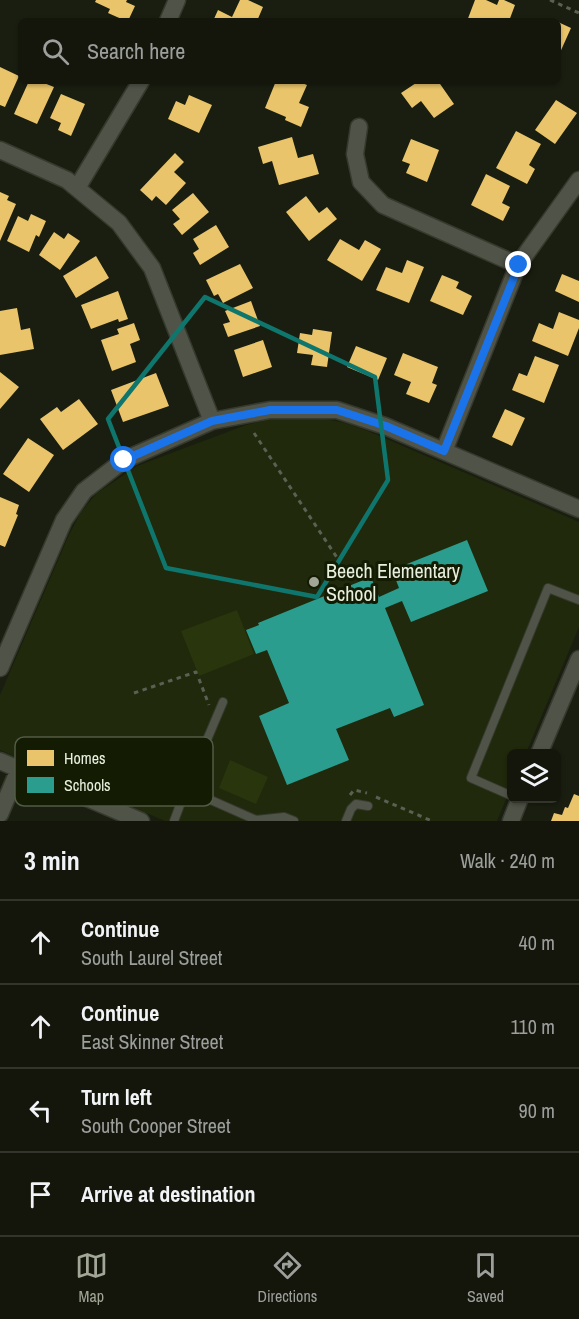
<!DOCTYPE html>
<meta charset="utf-8">
<style>
:root{--surface:#14160c;--page:#21231a;--text:#f1f3f6;--muted:#9d9f9d;--line:#33352d;--accent:#a1a697}
body{margin:0;font-family:"Archivo Narrow",sans-serif;background:var(--page);color:var(--text)}
.controls{position:absolute;right:18px;bottom:18px;display:grid;overflow:hidden;border-radius:9px;box-shadow:0 2px 4px #0004}
.controls button{width:54px;height:54px;display:grid;place-items:center;padding:0;border:0;border-bottom:2px solid var(--line);background:var(--surface);color:var(--text);font:30px sans-serif}
.stop{position:absolute;width:18px;height:18px;margin:-14px;border:4px solid #1a73e8;border-radius:50%;background:#fff}
.stop.end{background:#1a73e8;border-color:#fff;box-shadow:0 2px 6px #0008}
.list{margin:0;padding:0;list-style:none}
h2{display:flex;justify-content:space-between;align-items:center;height:78px;margin:0;padding:0 24px;font-size:26px}
h2 small{font-size:20px;font-weight:400;color:var(--muted)}
.list li{display:grid;grid-template-columns:39px 1fr auto;gap:18px;align-items:center;box-sizing:border-box;height:84px;padding:0 24px;border-top:2px solid var(--line)}
.list b{display:block;font-size:22px;white-space:nowrap}
.list p{margin:0;font-size:20px;white-space:nowrap;color:var(--muted)}
.list em{font-size:20px;font-style:normal;color:var(--muted)}
.icon{flex:none;width:33px;height:33px;fill:none;stroke:currentColor;stroke-width:2;stroke-linecap:round;stroke-linejoin:round}
.map{position:relative;flex:none;width:579px;height:821px;overflow:hidden}
.search{position:absolute;background:var(--surface);box-shadow:0 2px 4px #0004;left:18px;right:18px;top:18px;height:66px;display:flex;align-items:center;gap:15px;box-sizing:border-box;padding:0 21px;border-radius:9px;color:var(--muted);font-size:22px}
.sheet{height:414px;background:var(--surface)}
nav{display:flex;justify-content:space-around;align-items:center;box-sizing:border-box;height:84px;border-top:2px solid var(--line);background:var(--surface);font-size:16px;color:var(--muted)}
nav a{display:grid;justify-items:center;gap:3px}
nav .on{color:var(--accent)}
.map>svg:first-child{display:block}
.built{fill:#20290b}
.green{fill:#29350c}
.homes{fill:#e9c46a}
.schools{fill:#2a9d8f}
.lines{fill:none;stroke-linecap:round;stroke-linejoin:round}
.lane-casing{stroke:#363a2e;stroke-width:10}
.street-casing{stroke:#363a2e;stroke-width:19}
.path{stroke:#5b5f54;stroke-width:3;stroke-dasharray:4.5 4.5;stroke-linecap:butt}
.lane{stroke:#505448;stroke-width:8}
.street{stroke:#505448;stroke-width:16}
.route{stroke:#1a73e8;stroke-width:8}
.marked{fill:none;stroke:#0f766e;stroke-width:4.5;stroke-linejoin:round}
.poi-dot{fill:#a1a697;stroke:#131b03;stroke-width:2}
.labels{text-anchor:middle;dominant-baseline:central;stroke-width:6;stroke-linejoin:round;paint-order:stroke}
.poi-label{font-size:20px;fill:#e9efdf;stroke:#131b03;text-anchor:start}
.key{fill:#131b03;stroke:#535b45;stroke-width:1.5}
.key-label{font-size:16px;fill:#e9efdf}
</style>
<div class="map">
<svg width="579" height="821" viewBox="0 0 579 821">
<rect width="100%" height="100%" fill="#1a1e10"/>
<path class="built" d="M310,416L345,423L368,431L579,522V627L526,753L512,754L511,787L497,821H165L0,750V695L68,537L81,512L96,494L137,466L246,425L270,419Z"/>
<path class="green" d="M237,610L254,654L199,676L181,631Z
M230,760L268,777L256,804L219,788Z"/>
<path class="homes" d="M96,0H127L126,2L135,6L128,21H126L108,13L110,9L95,2Z
M240,0H248L263,7L257,21H213L218,10L232,17Z
M475,0H486L497,5L499,0H504L515,5L509,21H467Z
M558,22L571,28L558,57Z
M0,67L19,76L5,107L0,105Z
M29,81H39L54,87L37,124L14,114Z
M276,81H297L307,85L299,103L309,107L301,127L285,120L286,117L265,108Z
M419,81H438L454,104L434,118L421,101L412,108L401,93Z
M61,94L85,104L71,136L58,130L61,123L50,118Z
M189,95L212,105L199,133L168,119L176,101L185,105Z
M556,100L577,113L555,144L535,130Z
M516,131L541,144L529,165L535,169L527,184L496,168Z
M292,137L298,158L313,154L319,174L279,185L272,161L263,164L258,147Z
M411,139L439,150L427,182L406,173L410,164L402,161Z
M175,153L184,162L174,172L186,183L166,205L156,196L152,201L140,190Z
M486,174L510,186L502,203L510,207L503,221L471,205Z
M0,192L9,196L7,200L16,204L0,241Z
M193,193L209,212L182,235L173,224L180,219L172,210Z
M306,196L319,213L327,207L337,219L309,241L286,212Z
M31,214L46,221L39,237L36,235L29,252L7,241L18,216L28,221Z
M216,225L229,247L200,265L193,253L199,249L193,239Z
M54,232L64,239L68,233L80,241L60,270L39,255Z
M340,239L359,250L365,240L381,249L362,281L327,260Z
M96,256L109,278L76,298L63,276Z
M407,260L424,267L409,303L376,290L386,267L402,273Z
M240,264L253,288L223,303L218,294L214,296L206,280Z
M562,274L579,281V302L555,291Z
M442,275L459,282L456,288L472,296L463,315L430,301Z
M118,291L128,319L119,322L118,319L91,329L81,305Z
M251,301L260,326L228,337L223,324L230,322L225,311Z
M17,308L21,330L30,328L34,349L0,355V311Z
M559,312L579,320V328L568,356L532,341L539,323L553,329Z
M134,323L140,340L130,344L136,362L112,371L101,340L119,334L117,329Z
M313,329L332,332L327,367L311,365L313,355L297,353L300,333L312,335Z
M263,340L272,367L243,377L234,350Z
M356,346L387,358L378,380L347,367Z
M403,353L438,367L432,383L437,385L429,403L406,394L411,382L394,375Z
M535,356L559,365L544,403L512,390L519,373L527,376Z
M0,372L19,387L0,409Z
M156,373L169,406L123,422L111,390Z
M79,399L98,424L63,450L40,419L57,407L61,412Z
M505,409L525,418L512,446L492,437Z
M28,438L54,455L29,492L3,474Z
M0,497L19,505L16,514L18,515L5,547L0,545Z
M574,794L579,796V821H551L554,813L562,815L565,807L568,808Z"/>
<path class="schools" d="M467,540L488,591L411,622L402,601L385,608L424,705L394,717L390,708L336,729L349,760L287,785L259,716L289,703L267,650L256,654L246,630L259,625L258,623L371,577L379,597L399,588L392,570Z"/>
<g class="lines">
<g class="lane-casing">
<path id="lane" d="M186,789L223,702
M512,796L471,778L548,588L579,600
M174,821L186,789L256,820L284,817L294,821
M346,821L351,809L356,804L368,806"/>
</g>
<g class="street-casing">
<path id="street" d="M168,21L177,0
M359,127L355,154L361,182L383,205L518,265
M0,150L67,180L119,223L152,268L212,421
M77,188L141,81
M444,451L518,265L579,180
M0,668L64,520L84,491L124,460L212,421L270,410H337L385,426L579,509
M539,754L579,659
M0,761L141,821
M0,814L19,769
M511,821L520,798"/>
</g>
<path class="path" d="M550,0L579,13
M254,433L340,562
M199,679L209,705
M134,693L196,672L197,676
M350,795L354,790L367,793
M376,797L432,821"/>
<use href="#lane" class="lane"/>
<use href="#street" class="street"/>
</g>
<g class="lines">
<path class="route" d="M124,460L212,421L270,410H337L386,426L444,451L519,265"/>
</g>
<path class="marked" d="M205,297L375,377L388,480L317,597L166,568L108,419Z"/>
<circle class="poi-dot" cx="314" cy="582" r="6"/>
<g class="labels">
<g class="poi-label">
<text x="326" y="570">Beech Elementary<tspan x="326" dy="23">School</tspan></text>
</g>
</g>
<rect x="15" y="737" width="198" height="69" rx="9" class="key"/>
<rect x="27" y="750" width="27" height="16" fill="#e9c46a"/>
<rect x="27" y="777" width="27" height="16" fill="#2a9d8f"/>
<g class="key-label">
<text x="64" y="764">Homes</text>
<text x="64" y="791">Schools</text>
</g>
</svg>
<div class="controls">
<button><svg class="icon" aria-label="layers" viewBox="0 0 24 24"><path d="M12 4l9 5-9 5-9-5zM3 14l9 5 9-5"/></svg></button>
</div>
<div class="stop" style="left:124px;top:460px"></div>
<div class="stop end" style="left:519px;top:265px"></div>
<div class="search"><svg class="icon" aria-label="search" viewBox="0 0 24 24"><circle cx="10" cy="10" r="6"/><path d="M15 15l6 6"/></svg>Search here</div>
</div>
<section class="sheet">
<h2>3 min<small>Walk · 240 m</small></h2>
<ul class="list">
<li><svg class="icon" aria-label="ahead" viewBox="0 0 24 24"><path d="M12 20V5M6 11l6-6 6 6"/></svg><div><b>Continue</b><p>South Laurel Street</p></div><em>40 m</em></li>
<li><svg class="icon" aria-label="ahead" viewBox="0 0 24 24"><path d="M12 20V5M6 11l6-6 6 6"/></svg><div><b>Continue</b><p>East Skinner Street</p></div><em>110 m</em></li>
<li><svg class="icon" aria-label="left" viewBox="0 0 24 24"><path d="M17 20v-9H6M10 6l-5 5 5 5"/></svg><div><b>Turn left</b><p>South Cooper Street</p></div><em>90 m</em></li>
<li><svg class="icon" aria-label="arrive" viewBox="0 0 24 24"><path d="M6 21V4h12l-3 4 3 4H6"/></svg><div><b>Arrive at destination</b></div></li>
</ul>
</section>
<nav>
<a class="on"><svg class="icon" aria-label="map" viewBox="0 0 24 24"><path d="M3 6l6-2 6 2 6-2v14l-6 2-6-2-6 2zM9 4v14M15 6v14"/></svg>Map</a>
<a><svg class="icon" aria-label="directions" viewBox="0 0 24 24"><path d="M12 3l9 9-9 9-9-9zM9 14v-3h6M13 9l2 2-2 2"/></svg>Directions</a>
<a><svg class="icon" aria-label="saved" viewBox="0 0 24 24"><path d="M7 4h10v16l-5-4-5 4z"/></svg>Saved</a>
</nav>
